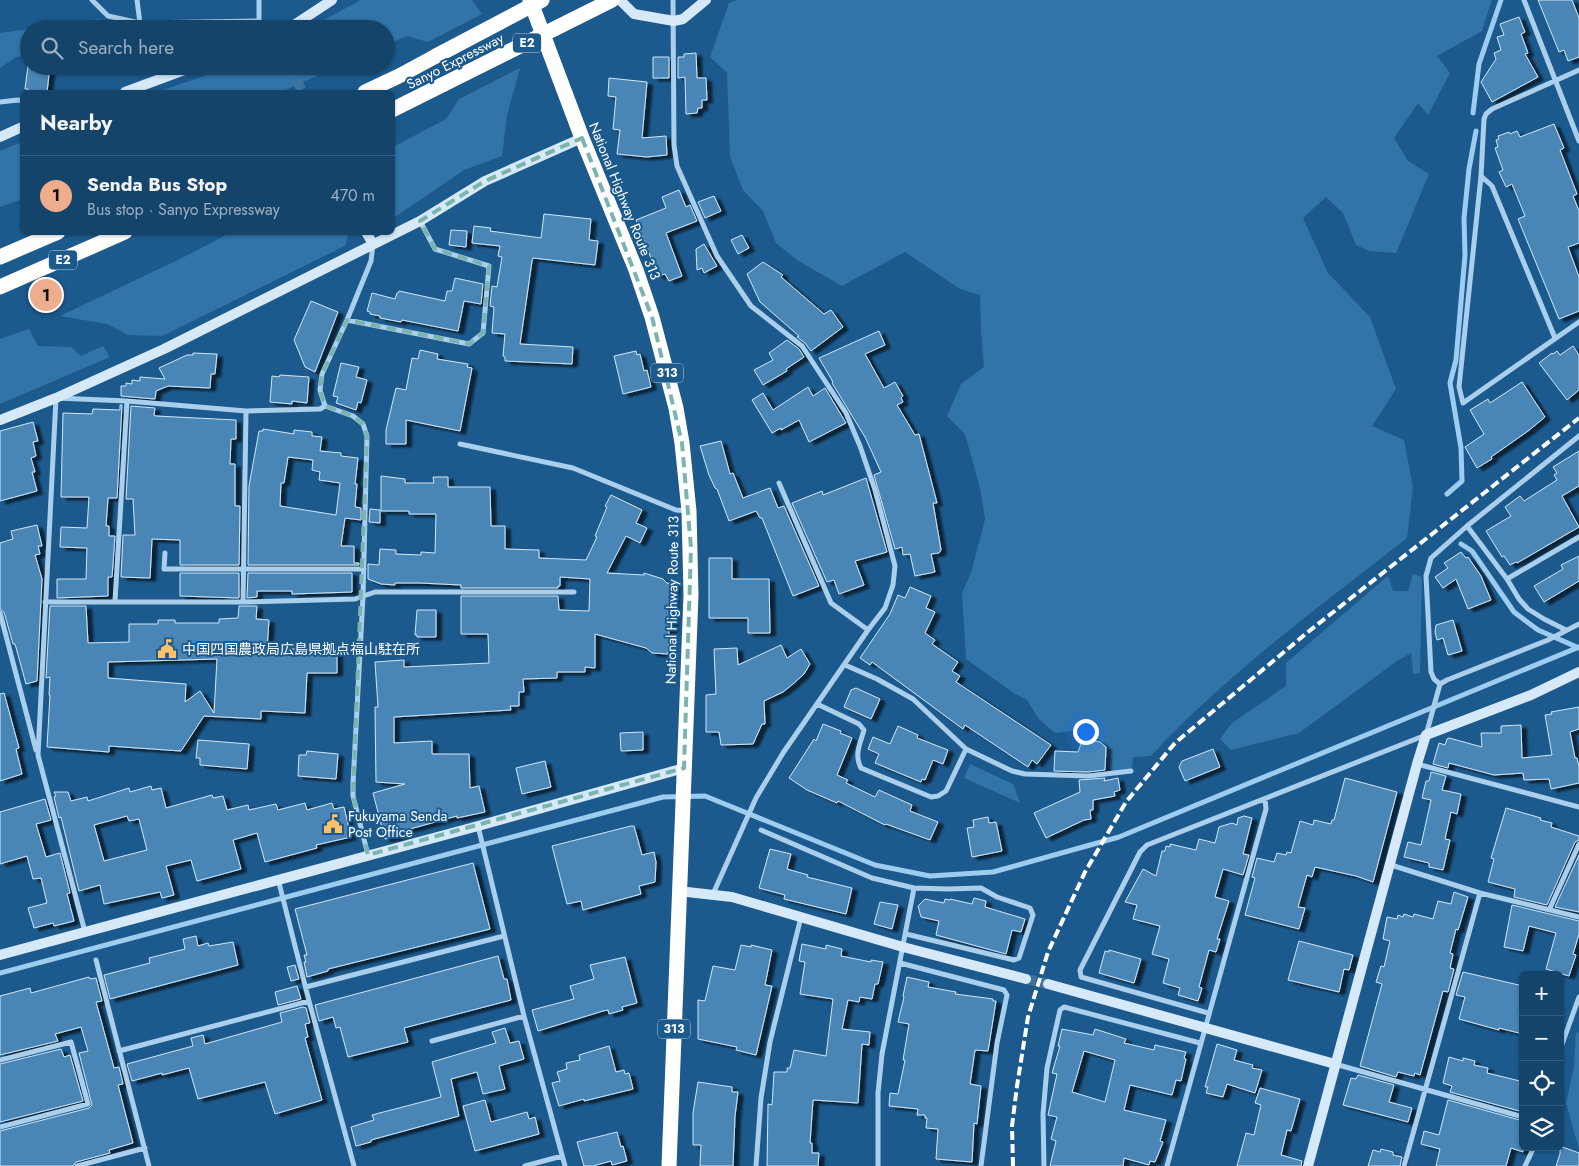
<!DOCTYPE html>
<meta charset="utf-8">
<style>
:root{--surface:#15446a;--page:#224e72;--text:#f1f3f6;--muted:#9db0c1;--line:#345c7e;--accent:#eead8d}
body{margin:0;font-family:Jost,"Noto Sans JP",sans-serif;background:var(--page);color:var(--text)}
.controls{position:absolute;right:15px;bottom:15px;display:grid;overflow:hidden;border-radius:8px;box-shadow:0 1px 4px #0004}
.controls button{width:45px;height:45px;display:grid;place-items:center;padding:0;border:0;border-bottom:1px solid var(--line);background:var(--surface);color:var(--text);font:25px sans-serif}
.you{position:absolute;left:1085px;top:731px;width:18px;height:18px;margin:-12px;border:4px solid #fff;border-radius:50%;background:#1a73e8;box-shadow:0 0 0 8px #1a73e833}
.badge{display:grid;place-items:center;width:32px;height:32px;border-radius:50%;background:var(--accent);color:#111;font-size:16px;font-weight:700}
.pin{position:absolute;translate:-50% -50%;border:2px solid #fff;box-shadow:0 1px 5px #0006}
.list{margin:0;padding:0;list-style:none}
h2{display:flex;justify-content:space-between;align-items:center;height:65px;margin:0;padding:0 20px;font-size:21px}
h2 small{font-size:16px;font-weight:400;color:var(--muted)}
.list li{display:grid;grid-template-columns:32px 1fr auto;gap:15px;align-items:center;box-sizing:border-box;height:80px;padding:0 20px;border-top:1px solid var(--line)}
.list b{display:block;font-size:19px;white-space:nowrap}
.list p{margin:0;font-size:16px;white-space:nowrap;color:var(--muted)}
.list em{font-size:16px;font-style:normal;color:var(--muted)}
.icon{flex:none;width:28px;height:28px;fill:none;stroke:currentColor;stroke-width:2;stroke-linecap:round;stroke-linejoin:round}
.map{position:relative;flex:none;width:1579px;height:1166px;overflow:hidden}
.search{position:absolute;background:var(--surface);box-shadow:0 1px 4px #0004;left:20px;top:20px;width:375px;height:55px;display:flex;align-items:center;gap:12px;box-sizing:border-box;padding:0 18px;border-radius:28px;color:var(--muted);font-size:19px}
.panel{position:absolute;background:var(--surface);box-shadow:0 1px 4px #0004;left:20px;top:90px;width:375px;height:145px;border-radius:8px}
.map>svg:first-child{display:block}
.green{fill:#3074aa}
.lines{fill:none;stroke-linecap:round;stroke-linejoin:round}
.stream{stroke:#9cccef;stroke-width:5}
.building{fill:#4a86b6;stroke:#cfe7f9;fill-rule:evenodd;filter:url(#shadow)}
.secondary-tunnel{stroke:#3e739e;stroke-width:10;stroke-dasharray:10 5;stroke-linecap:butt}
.street{stroke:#a9cfed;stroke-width:5}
.secondary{stroke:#d6e9f9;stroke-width:10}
.highway{stroke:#fff;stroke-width:15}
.rail{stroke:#fff;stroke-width:4;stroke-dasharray:9 4;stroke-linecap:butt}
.highway-bridge{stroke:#fff;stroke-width:15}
.marked{fill:none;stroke:#7bb4af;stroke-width:4;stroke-dasharray:10 6;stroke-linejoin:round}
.labels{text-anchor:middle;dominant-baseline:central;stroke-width:4;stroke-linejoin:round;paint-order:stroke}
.shield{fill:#1c5a8d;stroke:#bbcedd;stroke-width:1}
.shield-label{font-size:12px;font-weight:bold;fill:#fff}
.street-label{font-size:14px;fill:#fff;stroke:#1c5a8d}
.poi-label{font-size:14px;fill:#fff;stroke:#1c5a8d;text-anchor:start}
</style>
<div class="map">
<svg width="1579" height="1166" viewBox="0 0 1579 1166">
<defs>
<filter id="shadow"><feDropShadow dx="5.5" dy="3" stdDeviation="1" flood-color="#0009"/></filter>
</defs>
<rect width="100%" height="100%" fill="#1c5a8d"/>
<path class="green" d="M361,0H472L482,14L428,42L407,36L386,45V29H312L320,22Z
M737,0H1492L1482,31L1437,56L1450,73L1428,115L1418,103L1394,138L1408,161L1429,174L1396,253L1369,251L1356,245L1343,213L1326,197L1303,218L1328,273L1370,317L1396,389L1372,426L1404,440L1413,487L1407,538C1319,607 1228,673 1151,756L1133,757L1132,768L1119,774L1111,772L1103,760L1104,743L1080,726L1072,731L1055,733L1038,718L1027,700L1015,694L966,659L962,593L971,573L985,519L980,488L965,434L947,416L961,384L984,367L981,332L980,295L960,289L905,252L842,286L797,260L776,243L763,211L743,190L730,157L727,73L710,57L729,3Z
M98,19L132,26L133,29H33L82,24Z
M29,29V55L16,57L0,68V33Z
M234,66H270L277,75L297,66H339L281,92H157Z
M520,68L507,115L502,156L464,170L395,217L393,216V147L446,119L459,99Z
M22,142V199L0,207V151Z
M230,233H349L345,246L162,336L128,335L107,324L60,316L184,257Z
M29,329L38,346L71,347L81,356L103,346L110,357L0,404V339Z
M1413,574L1422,577L1420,673L1413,674L1411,653L1397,661L1299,733L1231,750L1220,739L1232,723L1286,686V663L1388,576L1393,591H1408Z
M970,764L1013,784L1020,803L964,778Z
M1579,1032V1149L1566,1103L1574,1067L1576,1033Z"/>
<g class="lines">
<path class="stream" d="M1473,113L1479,64L1501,0
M1447,494L1462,481L1461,448L1450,383L1456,360L1465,255L1464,218L1469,169L1476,131
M1461,544L1472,551L1514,612L1538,630L1579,648
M0,973L663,797L705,796L875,865L930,876L993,872L1119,837L1579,647"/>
</g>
<path class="building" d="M1538,0H1572L1579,18V57L1568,61L1564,50L1559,52Z
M1519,17L1525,32L1521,34L1528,53L1525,54L1538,77L1492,102L1481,82L1496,59L1494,53L1501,50L1497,37L1504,35L1500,24Z
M696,53L697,78H706L707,100H702V108H698L697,113L686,114L685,77L678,78V57H684V54Z
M653,57H669V78H653Z
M28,66H50L47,92H28V89H25Z
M609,78L647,82L642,138L666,136L667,155L647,157L617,154L620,130L613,129L616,97L608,96Z
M1554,124L1564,148L1560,150L1577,194L1573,196L1579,211V243L1568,247L1579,277V311L1559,319L1518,219L1525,216L1512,184L1506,187L1499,172L1503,170L1495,148L1498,147L1496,140L1499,139L1498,136L1509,132L1510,134L1517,131L1520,137Z
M679,190L686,207L690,205L697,221L666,233L682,276L669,281L665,274L658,276L636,220L666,208L662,197Z
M714,196L721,211L705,218L698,202Z
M544,214L591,219L589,240L598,241L595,265L533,258L532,261L520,344L573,347L572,364L505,361V357L503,356L505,334L492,333L494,307L490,306L492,286L497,287L502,257L498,256L500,246L472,243L474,226L491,228L490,231L541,238Z
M451,230L467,231L466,247L449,245Z
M742,235L749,248L738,254L731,240Z
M704,244L717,266L704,273L702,268L697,270L696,249Z
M763,262L783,275L781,277L824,314L831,310L843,327L811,351L805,343L797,337L799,336L760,302L747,274Z
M455,278L483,284L481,304L464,301L458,331L402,320L401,322L380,318V316L370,314V312L367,311L372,293L395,299L397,293H398L399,291L445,301L447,291H452Z
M311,301L338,312L315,372L305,367L294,340Z
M879,331L885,345L865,354L884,388L895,382L903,396L901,398L903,402L897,405L915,435L919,434L937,503H933L941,550L939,553L931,554L935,572L915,576L910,554L903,555L902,547L895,549L874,475L881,472L865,437L832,383L833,382L819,358Z
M787,340L799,349L804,357L786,369L787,371L763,385L754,370L773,360L769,353Z
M1573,346L1579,355V390L1567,400L1539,363L1552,353L1553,354L1557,351L1560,355Z
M420,350L438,354L437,359L468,364L467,367L472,368L460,431L406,420V444H386V430L396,388L406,390L412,358L418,359Z
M636,351L637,355L640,354L644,371L647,370L651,387L623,394L614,356Z
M193,353L217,354L215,374H211L210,388L168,386L156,391L155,399L121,396V386H126V383L132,384V380L140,381V377L165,379L159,368L187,355H193Z
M341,363L359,367L356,377L367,380L361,403L358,402L356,410L336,403L338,397L333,396Z
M280,375L309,377L307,403L292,401V404L270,402L272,376L279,377Z
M1522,382L1545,417L1528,431L1491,457L1492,459L1477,468L1465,447L1484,434L1470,410L1488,399L1490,403Z
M808,387L813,396L825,388L846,423L809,442L799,420L781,430V428L772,433L752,400L763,393L773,410Z
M120,405H122L117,498H108L106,526H109V536H115L112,577H108V596L57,598V579H86L87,548L60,547L61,527L87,528L89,497H61L63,413L92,414L93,409L120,410Z
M131,406L155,408L154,415L156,416L236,420V439H231L230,464H235V506H240L239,565H180V540L152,539L150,578L121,577L123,535H135L133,499H126Z
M33,422L38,441L33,442L36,456L31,458L35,472H32L37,491L0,501V431Z
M263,429L294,434V430L312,432V436L322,437L320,451L341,453V456L358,458L355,484H357L355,507L361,508V520L345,518L341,546H354V563H359V565H248L249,486L259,431H263ZM288,457L313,460L312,470L320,472L319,480L340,483L336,515L280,506L281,483H284Z
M721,441L730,474L733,473L743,498L770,488L778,508L784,506L819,586L793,596L762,518H760L756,511L729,521L717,489L715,488L709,475L700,446Z
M1579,451V486L1562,496L1579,527L1517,563L1516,562L1510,565L1504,556L1502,557L1486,531L1511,516L1505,507L1520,496L1524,501L1557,480L1554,475L1557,473L1553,467Z
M381,476L405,479V483H434L433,477H448V487H490L491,526H505V549L539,550V558L586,560L597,537L595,536L607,507L605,506L611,495L642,510L636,523L647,528L640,543L626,536L607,573L644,575V573L663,579L667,583L674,584L672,630H669L668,654L652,653L646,648L595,634V668L585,667V672H557V678L523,679L524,692H519V706H510L511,710L394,717V743L432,741V754H469L470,788L479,786L485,812L457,818V816L399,832L400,836L385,839L373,793L405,784L376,782L375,707H378L375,662L404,660V667L489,663L488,634H461V596H558L559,610L589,611L590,579L560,577V586H558V588H461V585L420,583H395V585L381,584L368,579V564L379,565L380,549L396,550V554L421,555V552L435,553L436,514H409V511H381Z
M866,478L887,552L855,561L864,585L839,594L834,580L827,582L792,503L822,491L823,495Z
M370,509L380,510V523L369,522Z
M37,525L42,546H38L40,554L35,555L42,579L37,681L26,684L15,644H13L4,612L0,609V543L13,539L11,531Z
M1461,552L1466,558L1468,557L1481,576L1491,600L1468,609L1456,579L1443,588L1435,577L1448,568L1444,563Z
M1579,556V581L1544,602L1534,586L1563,569L1561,565Z
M709,558H732V579H769L770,633H748V618H709Z
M180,573H239V598L180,596Z
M248,573H352V592L292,594V591H257V597L247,598Z
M910,587L931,596L926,608L935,612L925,633L935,640L932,644L958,662L952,671L960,676L956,682L1051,745L1037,764L1032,760L1028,767L965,725L963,729L872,662L870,665L860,658L890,614L898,595L905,598Z
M50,606H86L88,643L129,642V624H158V620H175V623H219V619L238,618L239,606H257L256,619L269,620L267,649H337V673H307L305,713L261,711V719L204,716L181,751L109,746V752L47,747L50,695H49L50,677L46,678ZM217,659L214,713L200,691L185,702L186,684L108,678V662Z
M417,610H436V637H417V635H415Z
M1453,620L1462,651L1448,655L1443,638L1437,640L1435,632L1436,625Z
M781,645L787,658L801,649L810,664L804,674L793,684L783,692L764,701L765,724H762L753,744L721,745L719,732H706V695L716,694L714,649L737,648L738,665Z
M856,688L880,699L871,719L844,707L851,690Z
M4,693L19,748L16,749L22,774L0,781V694Z
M1579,707V729L1570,732L1575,758H1577L1579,767V783L1551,789L1549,779L1524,780L1523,773L1494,775L1449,763L1448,768L1433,764L1439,743L1445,745L1447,739L1449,738L1482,747L1481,733H1501V726L1521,725L1522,758L1552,755L1545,715L1552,714L1551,712Z
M823,724L841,731L840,733L852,738L837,775L848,780L846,783L875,797L879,790L912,805L910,811L938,822L930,840L886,824L885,825L838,801L837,803L807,790L789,778L814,739L816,741Z
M898,726L918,735L917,738L948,750L943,764L933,760L925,780L922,779L921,782L875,763L879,754L868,749L873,737L890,744Z
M643,732V750L621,751L620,733Z
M1083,738L1100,742L1106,747L1105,770L1088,772L1054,771L1055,751L1078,752Z
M198,740L249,744L247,769L200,765V758H196Z
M1213,749L1220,767L1185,781L1179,767L1182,761Z
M307,751L338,754L336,779L298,776L299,755H306Z
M545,761L551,787L522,794L516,768Z
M1431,772L1446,776L1442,790L1461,794L1457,814L1451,812L1445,839L1450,840L1443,870L1429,867V863L1404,857L1408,842L1421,845L1431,800L1422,798L1426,781H1429Z
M1105,778L1104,781L1118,778L1120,790L1114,792L1115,796L1093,800V810H1090L1091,819L1084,820L1046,838L1034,813L1080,792L1079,780Z
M1345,778L1397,792L1373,882L1356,876L1315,867L1312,877L1307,875L1298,907L1305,908L1299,929L1245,915L1255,878L1252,877L1257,858L1274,862L1277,853L1286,855L1287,852L1291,853L1300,821L1313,825L1314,820L1331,824L1332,820H1334Z
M151,786L152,790L161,788L166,808L212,795L213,798L223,796L227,810L248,805L249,810L276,804L278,810L305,803L307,810L332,803L334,809L344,807L351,837L316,845L317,848L265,862L257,833L233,840L241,869L197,881L191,860L166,866L174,895L162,898L160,892L104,904L100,885L79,891L61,817L59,818L54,797L56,796L54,792H68L71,801L87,797L88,801L129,788L130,792ZM127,816L129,821L139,819L147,850L104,861L94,825Z
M45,799L51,820L36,824L46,857L60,853L70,893L67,894L74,921L54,926L53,923L34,928L28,908L47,903L41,878L33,879L27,856L0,864V812Z
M1506,808L1541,818L1540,820L1552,823L1551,827L1579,836V840L1575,842L1547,905L1514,897L1515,889L1488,882L1494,859L1491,858Z
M1244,816L1252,818L1243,854L1249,855L1243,875L1223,869L1215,897L1229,901L1217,939H1220L1216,952L1209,950L1199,987L1202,988L1198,1001L1178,995L1180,988L1163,983L1169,959L1152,954L1160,926L1133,919L1137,905L1125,902L1143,869L1156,876L1162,851H1165L1166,846L1170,847V844L1196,850L1199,839L1215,843L1219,827L1232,823L1237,825L1238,818Z
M988,817L989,823L996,822L1002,851L972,857L967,828L974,827L973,820Z
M631,826H634L642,855L654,852L656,862L655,882L639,886L641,894L583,910L581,901L567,904L552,846Z
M770,849L791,854L787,869L808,875L807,877L852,888L846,914L784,899L785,895L759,888Z
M1579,855V912L1555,907Z
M473,863L490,929L328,969V971L307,977L304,962H306L304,955H307L295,909Z
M1454,892L1468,897L1458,930L1456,929L1450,953L1453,954L1450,968L1454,969L1448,992L1443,991L1420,1075L1415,1073L1414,1076L1398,1072L1396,1077L1360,1066L1382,984L1376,982L1381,966L1384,967L1390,941L1383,939L1387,917L1397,919L1398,915L1403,917L1404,914L1413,917L1414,914L1433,919L1438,901L1451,904Z
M974,898L986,901L985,907L1025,919L1021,932L1012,930L1006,954L936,935L939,921L921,917L918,906L925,899L944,903L945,899L950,900V899L972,904Z
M880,902L898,905L892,929L874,924Z
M1512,905L1579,921V934L1573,954L1576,955L1569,976L1546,969L1556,933L1529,926L1523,951L1504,947Z
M196,936L198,946L208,943L209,946L233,942L238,965L110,999L104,975L150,963L149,958L185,949L183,939Z
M1299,941L1353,955L1349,970L1344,969L1339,992L1288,980Z
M802,944L826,949V945L842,949L841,956L871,962V960L883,962L878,984H875L872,999L860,997L859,1002L848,1000L842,1029L870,1032L869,1045L862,1044L858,1103L813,1100L810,1143H812V1153H819L818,1166H767L768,1104L772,1105L774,1072H787V1068H790L794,1050L826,1056L833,999L800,994L805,962L799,961Z
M741,945L751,947V945L772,950L765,985L772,986L756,1055L736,1050L737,1047L698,1039V1000L705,1001L713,966L735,970Z
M1109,950L1141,959L1134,983L1099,973L1105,951L1109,952Z
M498,956L504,979H507L511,1000L404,1028L408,1042L348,1057L340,1027L336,1028L333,1017L319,1021L315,1005Z
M625,957L637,1003L622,1007L623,1010L609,1014L608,1010L603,1011L538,1031L532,1010L574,999L570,986L594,979L590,965Z
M295,965L299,979L291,981L287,967Z
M1463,972L1523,986V1034L1499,1028V1030L1459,1019L1465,997L1456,995Z
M89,977L90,979L96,978L102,1001L96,1002L114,1068L119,1067L123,1084L118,1085L133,1143L109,1150L110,1153L76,1162L73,1166H0V1131L89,1108L92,1105L79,1053L88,1051L81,1027L55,1034L58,1041L0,1055V996L30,988L31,993Z
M907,977L929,982L928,987L956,992L955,994L993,999V1001H996L988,1051L975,1050L970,1084L981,1086L977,1124L974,1123L972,1162L936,1159L938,1129L926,1128L927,1118H925V1115H917L918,1109L889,1106L890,1093L898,1094L905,1060H903L909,1024L898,1022L904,997L903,996Z
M297,986L301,999L278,1005L275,992Z
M303,1007L306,1008L310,1023L305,1024L308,1037L305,1038L322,1100L275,1114L265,1082L198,1099L189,1068L162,1075V1073L132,1081L127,1064L193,1046L191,1038L203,1035L205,1044L282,1022L280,1013Z
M505,1028L510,1043L519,1041L524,1059L499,1066L505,1089L483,1094L477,1072L451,1079L459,1116L371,1140V1142L356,1146L351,1127L374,1120L372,1115L441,1097L432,1062L496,1043L492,1032Z
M1062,1029L1093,1035L1095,1029L1126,1039L1124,1043L1154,1050L1155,1045L1186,1052L1184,1058L1186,1059L1181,1081L1176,1080L1172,1095L1130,1085L1124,1110L1166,1120L1160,1141L1163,1142L1155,1162L1150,1161L1149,1165L1124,1158L1123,1166H1050L1056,1141L1051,1139L1057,1117L1048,1115L1057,1074L1052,1073L1060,1046H1058ZM1084,1051L1115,1060L1105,1102L1072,1092Z
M1217,1044L1237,1050L1234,1060L1253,1065L1252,1068L1262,1070L1255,1093L1227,1084L1223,1097L1206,1093L1208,1087H1205Z
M609,1046L616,1072L624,1070L625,1074L629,1073L633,1089L584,1101V1099L559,1106L552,1083L560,1081L557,1072L567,1069L566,1063L580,1060L579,1055Z
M61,1049L64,1057L70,1055L83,1101L0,1122V1064Z
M1449,1057L1463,1061V1058L1475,1061L1474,1065L1488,1068L1487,1073L1520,1081L1519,1085L1523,1086V1112L1450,1092L1452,1086L1443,1083Z
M1358,1075L1394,1085L1389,1102L1412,1108L1408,1122L1343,1105L1351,1078L1356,1079Z
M698,1082L732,1087V1092H738L735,1116L733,1166H700L701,1145H693V1113Z
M1260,1088L1300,1099L1291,1131L1287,1130L1281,1155L1302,1161L1301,1166H1237L1246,1133L1254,1135L1261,1105L1255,1103Z
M485,1100L491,1122L527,1112L529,1119L535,1117L539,1134L475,1151L463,1106Z
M1448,1100L1523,1121V1152L1511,1148L1506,1166H1436L1440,1149L1421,1144L1424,1131L1439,1135Z
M617,1132L621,1147L623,1146L627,1161L612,1165L611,1161L593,1166H584L577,1142Z
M1560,1146L1579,1153V1166H1556L1560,1154Z
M1381,1149L1393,1152V1155L1402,1157L1400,1166H1368L1373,1150L1380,1152Z"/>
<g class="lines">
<path class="secondary-tunnel" d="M291,67L302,92
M1026,979L1048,984"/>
<path class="street" d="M92,0L108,16L140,23L259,21L269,29
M137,0L140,23
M259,0V21
M673,0L674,145L677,166L717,256L751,306L802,346L846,413L860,446L875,490L895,566L893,585L885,608L868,630L783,753L756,798L713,894
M1524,0L1579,141
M1579,70L1492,109L1486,114L1484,119L1481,176L1459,387L1463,403L1579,322
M0,102L18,100L22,101
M1481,176L1492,186L1555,338
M347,320L469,344L483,333L489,266L435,249L420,221
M460,444L573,468L676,510L688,511
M779,483L831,603L868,630
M1467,526L1507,579L1519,599L1528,609L1544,619L1566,630
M165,553L164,569H364
M1507,579L1579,537
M115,601L127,401
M45,602H243L355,599L375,592H574
M243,602L246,411
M0,613L36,750
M845,665L877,679L913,699L966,749L1012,771L1025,774L1088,776L1131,771
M1440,684L1434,679L1431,672L1426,576L1431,558L1467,526L1579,436
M817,704L859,724L864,730C860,744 854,755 861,768L931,797L938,796L946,791L966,749
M1417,764L1579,807
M478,826L524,1016L565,1166
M761,830L872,878L914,888L948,889L981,888L997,897L1030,908L1033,915L1019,958L1014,960L906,934
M368,855L353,796V784L363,596L367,436L363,424L353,416L325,406L320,390L322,374L347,320L371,261L373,244
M1391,865L1480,893L1579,917
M278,879L309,1001L354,1166
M1550,908L1579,844
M85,932L38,755L56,398L127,401L246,411L320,409L325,406
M96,960L149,1166
M900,963L1004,990L1007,995L997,1043L981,1166
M306,987L504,936
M1208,1013L1081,977L1080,970L1140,852L1147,845L1426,735L1440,684L1447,680L1548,640L1579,624
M432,1041L524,1016
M1560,1050L1579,997
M119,1051L309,1001
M0,1060L71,1042L88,1104L0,1127
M1335,1064L1523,1117
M77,1166L145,1148
M525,1166L562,1156
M756,1166L761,1098L770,1042L801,917
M878,1166V1093L882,1054L914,888
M1044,1166L1043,1114L1047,1068L1060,1010L1064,1007L1200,1043
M1167,1166L1266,809L1265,799
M1404,1166L1480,893
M1525,1166L1534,1147"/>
<path class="secondary" d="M620,0L634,14L674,21L683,19L706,0
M288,29L332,0
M290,66L291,67
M125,92L195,66
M0,137L22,127
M366,232L373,244
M0,420L56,398L164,349L420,221L485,181L582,138
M678,891L732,897L903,947L1026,979
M0,955L478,826L684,768
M1048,984L1335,1064
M1308,1166L1417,764L1426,735L1531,695L1579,672"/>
<path class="highway" d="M530,0L582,138L636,270L652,317L676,408L682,443L689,511L691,595L669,1166
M365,92L399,76L436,56
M392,110L442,85
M0,257L58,232
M0,287L125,232"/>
<path class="rail" d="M1013,1166L1012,1126L1017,1086L1028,1017L1048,952L1085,872L1126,802L1175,743L1308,632L1579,418"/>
<path class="highway-bridge" d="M436,56L542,0
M442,85L612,0"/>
</g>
<path class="marked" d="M582,138L652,317L682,443L691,548L684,768L368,855L353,796L367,436L363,424L353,416L325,406L320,390L322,374L347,320L469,344L483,333L489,266L435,249L420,221L485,181Z"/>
<defs>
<g id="civic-bare" transform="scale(1.5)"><path d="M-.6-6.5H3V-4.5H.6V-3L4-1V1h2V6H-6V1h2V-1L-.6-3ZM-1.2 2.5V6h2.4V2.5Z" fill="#fdc167" stroke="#1c5a8d" stroke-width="2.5" paint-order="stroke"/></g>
</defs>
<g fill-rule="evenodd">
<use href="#civic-bare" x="167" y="649"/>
<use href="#civic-bare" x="333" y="824"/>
</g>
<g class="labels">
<g class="shield">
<rect x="513" y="33.5" width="28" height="19" rx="4"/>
<rect x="49" y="250.5" width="28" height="19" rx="4"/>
<rect x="651" y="363.5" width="32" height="19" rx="4"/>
<rect x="658" y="1019.5" width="32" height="19" rx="4"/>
</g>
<g class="shield-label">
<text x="527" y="43">E2</text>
<text x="63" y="260">E2</text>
<text x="667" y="373">313</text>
<text x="674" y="1029">313</text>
</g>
<g class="street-label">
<text transform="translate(455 61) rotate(-27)">Sanyo Expressway</text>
<text transform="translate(625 201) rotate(68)">National Highway Route 313</text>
<text transform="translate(672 600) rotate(-89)">National Highway Route 313</text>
</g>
<g class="poi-label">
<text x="182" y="649">中国四国農政局広島県拠点福山駐在所</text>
<text x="348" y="816">Fukuyama Senda<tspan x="348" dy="16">Post Office</tspan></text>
</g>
</g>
</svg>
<div class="controls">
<button>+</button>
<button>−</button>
<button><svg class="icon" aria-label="locate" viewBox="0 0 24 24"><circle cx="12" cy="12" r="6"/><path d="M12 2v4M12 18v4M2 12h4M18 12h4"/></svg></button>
<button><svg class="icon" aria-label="layers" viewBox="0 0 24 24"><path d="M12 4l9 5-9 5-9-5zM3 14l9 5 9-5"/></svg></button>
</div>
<div class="you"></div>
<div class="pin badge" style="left:46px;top:295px">1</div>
<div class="search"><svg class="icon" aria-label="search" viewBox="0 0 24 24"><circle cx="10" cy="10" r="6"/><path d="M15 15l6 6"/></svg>Search here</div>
<section class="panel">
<h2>Nearby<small></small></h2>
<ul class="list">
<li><span class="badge">1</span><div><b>Senda Bus Stop</b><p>Bus stop · Sanyo Expressway</p></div><em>470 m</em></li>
</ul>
</section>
</div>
